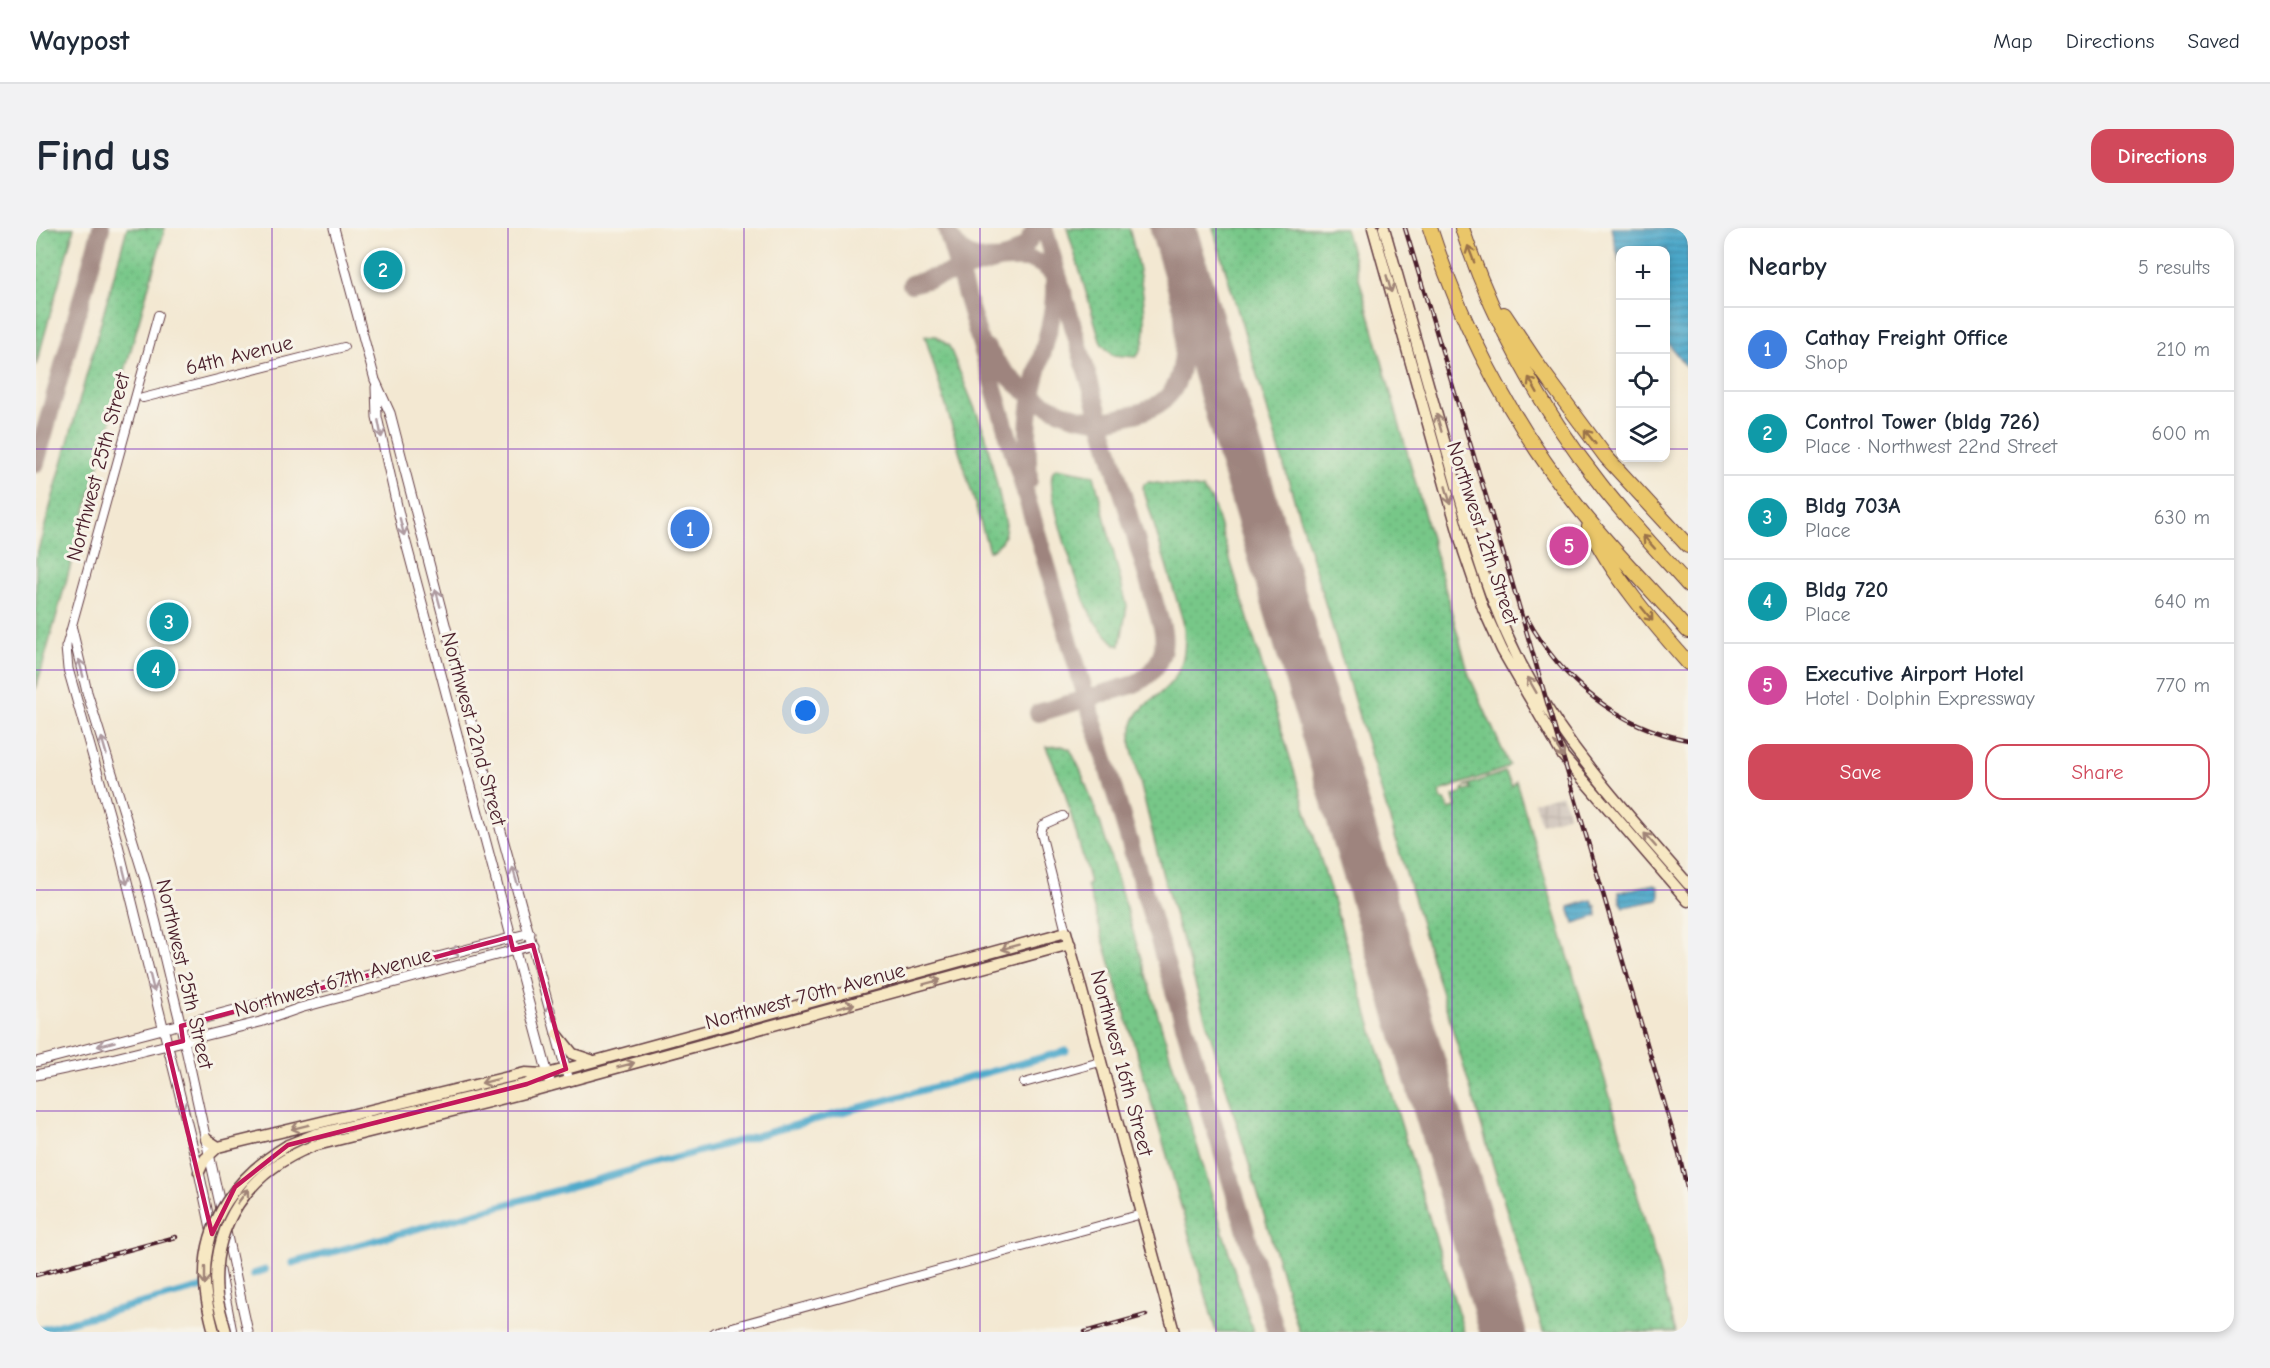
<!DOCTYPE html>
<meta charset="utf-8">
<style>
:root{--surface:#fff;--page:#f2f2f3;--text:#1f2937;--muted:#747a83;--line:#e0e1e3;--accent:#d1495b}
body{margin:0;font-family:"Comic Neue",sans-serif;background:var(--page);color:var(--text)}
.controls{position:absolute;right:18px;top:18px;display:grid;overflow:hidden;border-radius:12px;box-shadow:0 3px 9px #0003}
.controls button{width:54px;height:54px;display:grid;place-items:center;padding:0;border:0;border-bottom:2px solid var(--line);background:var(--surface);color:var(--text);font:30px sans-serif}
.you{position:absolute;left:770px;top:483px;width:21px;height:21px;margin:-15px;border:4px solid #fff;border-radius:50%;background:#1a73e8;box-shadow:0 0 0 9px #1a73e833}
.badge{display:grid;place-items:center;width:39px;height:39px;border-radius:50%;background:var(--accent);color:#fff;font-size:20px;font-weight:700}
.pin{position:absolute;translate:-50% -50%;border:3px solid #fff;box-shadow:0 2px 6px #0006}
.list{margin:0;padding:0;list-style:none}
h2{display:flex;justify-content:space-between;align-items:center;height:78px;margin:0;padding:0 24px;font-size:26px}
h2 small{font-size:20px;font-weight:400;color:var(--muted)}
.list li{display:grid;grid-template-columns:39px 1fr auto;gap:18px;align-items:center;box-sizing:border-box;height:84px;padding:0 24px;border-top:2px solid var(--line)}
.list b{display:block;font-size:22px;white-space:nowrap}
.list p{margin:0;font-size:20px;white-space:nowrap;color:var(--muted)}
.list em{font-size:20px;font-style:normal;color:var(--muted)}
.actions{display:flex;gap:12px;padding:18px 24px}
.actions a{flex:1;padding:14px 0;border:2px solid var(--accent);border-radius:18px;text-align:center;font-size:21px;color:var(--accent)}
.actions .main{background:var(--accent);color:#fff}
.icon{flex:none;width:33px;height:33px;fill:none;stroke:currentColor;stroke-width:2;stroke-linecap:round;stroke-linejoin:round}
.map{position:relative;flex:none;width:1652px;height:1104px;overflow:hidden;border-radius:18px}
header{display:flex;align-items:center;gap:36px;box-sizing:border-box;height:84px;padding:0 30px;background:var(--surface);border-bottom:2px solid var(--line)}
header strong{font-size:28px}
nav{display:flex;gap:33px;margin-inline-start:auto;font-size:21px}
.intro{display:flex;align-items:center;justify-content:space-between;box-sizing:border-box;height:144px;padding:0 36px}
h1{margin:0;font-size:42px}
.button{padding:15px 27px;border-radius:18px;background:var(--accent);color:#fff;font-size:21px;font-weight:700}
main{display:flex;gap:36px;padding:0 36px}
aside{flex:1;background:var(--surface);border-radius:18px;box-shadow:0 3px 9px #0003}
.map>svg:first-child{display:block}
.industrial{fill:url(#industrial-grid)}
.grass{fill:url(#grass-dots);stroke:#60735a;stroke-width:1.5}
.water{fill:url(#water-rules);stroke:#4b647a;stroke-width:1.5}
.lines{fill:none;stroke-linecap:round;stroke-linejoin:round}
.canal{stroke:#4ca8ca;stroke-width:7}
.taxiway{stroke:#9e847e;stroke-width:18}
.runway{stroke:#9e847e;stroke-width:46}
.minor-casing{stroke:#633d44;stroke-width:10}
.tertiary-casing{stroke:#633d44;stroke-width:11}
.secondary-casing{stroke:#633d44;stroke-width:13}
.motorway-casing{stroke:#633d44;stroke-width:16}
.minor{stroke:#fff;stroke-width:8}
.tertiary{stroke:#fff;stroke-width:9}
.secondary{stroke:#f7e8c3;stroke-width:10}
.motorway{stroke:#eac669;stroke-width:14}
.rail-casing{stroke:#4a1f2b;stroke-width:4.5}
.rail{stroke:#f7f3e8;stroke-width:2;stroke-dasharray:7;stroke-linecap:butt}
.secondary-bridge-casing{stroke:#633d44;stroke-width:13;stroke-linecap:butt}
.secondary-bridge{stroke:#f7e8c3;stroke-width:10}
.oneway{stroke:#9a724a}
.oneway2{stroke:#a08477}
.oneway3{stroke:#ae9aa0}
.marked{fill:none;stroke:#c2185b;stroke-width:4.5;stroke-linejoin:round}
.grid{fill:none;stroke:#7b2cbf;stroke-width:1.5;stroke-opacity:0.55}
.labels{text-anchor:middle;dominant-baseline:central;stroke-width:6;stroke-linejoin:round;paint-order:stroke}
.street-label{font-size:21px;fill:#4a1f2b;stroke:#f7f3e8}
</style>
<header>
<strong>Waypost</strong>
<nav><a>Map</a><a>Directions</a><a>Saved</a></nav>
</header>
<div class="intro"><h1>Find us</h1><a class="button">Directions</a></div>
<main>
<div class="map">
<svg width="1652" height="1104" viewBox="0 0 1652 1104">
<defs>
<pattern id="industrial-grid" width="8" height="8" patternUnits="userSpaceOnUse" patternTransform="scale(1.5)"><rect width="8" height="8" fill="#cec2b9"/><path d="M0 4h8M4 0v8" fill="none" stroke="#b2a69f"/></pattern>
<pattern id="grass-dots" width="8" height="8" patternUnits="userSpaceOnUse" patternTransform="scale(1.5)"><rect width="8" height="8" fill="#77c788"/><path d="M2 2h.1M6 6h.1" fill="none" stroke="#68aa76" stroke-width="1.8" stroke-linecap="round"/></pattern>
<pattern id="water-rules" width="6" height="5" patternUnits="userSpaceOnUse" patternTransform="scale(1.5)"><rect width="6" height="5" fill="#4ca8ca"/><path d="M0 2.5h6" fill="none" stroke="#4188a4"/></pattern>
</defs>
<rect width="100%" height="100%" fill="#f7f3e8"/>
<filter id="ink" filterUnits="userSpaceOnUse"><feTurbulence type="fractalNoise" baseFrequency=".0167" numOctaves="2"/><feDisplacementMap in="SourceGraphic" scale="12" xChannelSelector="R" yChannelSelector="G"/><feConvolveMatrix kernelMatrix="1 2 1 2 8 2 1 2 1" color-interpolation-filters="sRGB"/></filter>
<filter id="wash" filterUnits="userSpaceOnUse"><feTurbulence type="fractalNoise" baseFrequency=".008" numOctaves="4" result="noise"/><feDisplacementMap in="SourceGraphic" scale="24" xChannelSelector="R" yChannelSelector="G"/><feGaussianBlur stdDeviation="1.35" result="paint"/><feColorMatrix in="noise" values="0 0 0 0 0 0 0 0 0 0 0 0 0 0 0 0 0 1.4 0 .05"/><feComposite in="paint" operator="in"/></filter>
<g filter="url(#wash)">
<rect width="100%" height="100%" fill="#f3e8d2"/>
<path class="industrial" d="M1526,566L1533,587L1505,596L1498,574Z"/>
<path class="grass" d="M0,0H38L0,138Z
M91,0H129L0,461V330Z
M1031,0H1093C1100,26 1121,109 1100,129L1076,127L1065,115Z
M1177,0H1309L1433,447L1473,537L1468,541L1407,562L1404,565L1406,572H1409L1413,581L1420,579L1417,568L1425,566L1428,560L1429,563L1435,562L1434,558H1429L1469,544L1476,558L1480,553L1577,879L1640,1104H1507Z
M889,108H900L913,118L949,205L970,296C969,309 966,317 953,323Z
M1021,240L1058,247L1091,378L1084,418L1079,416C1071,407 1060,398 1055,387C1044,365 1008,262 1017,243Z
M1113,254L1166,261L1176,272L1428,1104H1263L1127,648L1095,517C1093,476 1117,478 1137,452C1150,434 1150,414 1147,393L1107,260L1108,256Z
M1026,518L1034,521L1044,541L1065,597L1217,1104H1180L1130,924L1051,657L1054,655L1027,558L1010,519Z"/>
<path class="water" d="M1575,0H1652V141L1630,113V22H1584V36Z
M1618,656L1622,659L1624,668L1622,672L1588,679L1584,673L1583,664Z
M1556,672L1558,678H1560L1561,688L1538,695L1533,679Z"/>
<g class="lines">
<path class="canal" d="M256,1035L1030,823
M217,1046L229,1042
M0,1103L171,1058"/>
<path class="taxiway" d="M910,0L1240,1104
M915,10C945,59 992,3 1022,54
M875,56L973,29L990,17L1000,0
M951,120C975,160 1023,194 1072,192C1081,191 1090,188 1099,186C1117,181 1133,173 1141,154C1157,113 1142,42 1132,0
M0,235L65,0
M993,252C991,224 991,195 996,168C1003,129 1020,94 1018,54
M1002,485L1096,457C1120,447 1132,425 1126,399L1008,0"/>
<path class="runway" d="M1137,0L1467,1104"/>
</g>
</g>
<g filter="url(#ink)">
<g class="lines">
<g class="minor-casing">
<path id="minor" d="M107,170L308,119
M30,419L122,87
M1027,588L1007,597L1005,605L1030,704
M988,855L1064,834
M678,1104L1106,986"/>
</g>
<g class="tertiary-casing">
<path id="tertiary" d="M298,0L339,152L354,185L417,427L533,853
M340,159L341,189L366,300L515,858
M36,401L51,464L109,652L120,695L145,798L212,1104
M30,419L32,441L82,617L163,944L181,1028
M0,834L494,705
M0,847L71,832L224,794L264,780L497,717
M184,1042L196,1104"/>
</g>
<g class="secondary-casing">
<path id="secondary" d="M1337,0L1428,324L1447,380L1466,422L1527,528L1652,673
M1348,0C1369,74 1390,148 1411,223C1433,301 1453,381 1494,452C1537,528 1596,591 1652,656
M521,806L537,826L555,832
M170,911L182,919
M252,917L280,906L491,856L511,846L530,841L1030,704L1138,1104
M277,918L492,864L1034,716
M163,944L169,931L182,919L489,845L508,846"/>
</g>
<g class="motorway-casing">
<path id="motorway" d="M1394,0C1427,102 1479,200 1546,284C1579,325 1617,363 1652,403
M1426,0C1456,92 1505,181 1565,257C1592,292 1623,324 1652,357
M1468,86L1504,140L1570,229L1652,318
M1553,299C1576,347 1617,395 1652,435"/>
</g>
<use href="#minor" class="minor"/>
<use href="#tertiary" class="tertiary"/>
<use href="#secondary" class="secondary"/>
<use href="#motorway" class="motorway"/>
<g class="rail-casing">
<path id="rail" d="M1369,0L1475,351L1642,922L1652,964
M1491,390C1525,452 1581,499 1652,512
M0,1047L140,1009
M1049,1104L1110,1087"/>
</g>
<use href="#rail" class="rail"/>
<g class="secondary-bridge-casing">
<path id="secondary-bridge" d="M178,1104C174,1088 169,1071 169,1053C167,992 202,947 252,917
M190,1104C187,1092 183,1080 181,1068C174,998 213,943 277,918"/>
</g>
<use href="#secondary-bridge" class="secondary-bridge"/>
</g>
<defs><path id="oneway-shaft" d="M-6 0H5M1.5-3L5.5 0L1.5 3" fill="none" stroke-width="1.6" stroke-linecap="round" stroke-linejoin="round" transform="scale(1.5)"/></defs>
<g class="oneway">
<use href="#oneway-shaft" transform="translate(1435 26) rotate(-111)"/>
<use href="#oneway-shaft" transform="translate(1497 157) rotate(-120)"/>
<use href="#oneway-shaft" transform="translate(1554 209) rotate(-128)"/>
<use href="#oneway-shaft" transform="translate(1613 314) rotate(-132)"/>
<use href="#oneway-shaft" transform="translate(1611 386) rotate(51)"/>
</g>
<g class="oneway2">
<use href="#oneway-shaft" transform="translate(1353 56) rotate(74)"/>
<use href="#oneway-shaft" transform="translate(1403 195) rotate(-106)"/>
<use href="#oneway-shaft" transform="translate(1412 267) rotate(74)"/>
<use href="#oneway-shaft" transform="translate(1496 457) rotate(-120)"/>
<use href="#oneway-shaft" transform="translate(1523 522) rotate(57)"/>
<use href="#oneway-shaft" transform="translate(1614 612) rotate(-131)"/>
<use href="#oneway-shaft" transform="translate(974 719) rotate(165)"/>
<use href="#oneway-shaft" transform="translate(896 754) rotate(-15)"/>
<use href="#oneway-shaft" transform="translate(810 778) rotate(-15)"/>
<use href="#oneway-shaft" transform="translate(590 837) rotate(-15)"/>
<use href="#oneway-shaft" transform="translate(454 853) rotate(166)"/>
<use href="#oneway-shaft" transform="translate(264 899) rotate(166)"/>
<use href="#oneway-shaft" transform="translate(207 968) rotate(-53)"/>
<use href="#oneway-shaft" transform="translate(169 1048) rotate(90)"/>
</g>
<g class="oneway3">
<use href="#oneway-shaft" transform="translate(344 201) rotate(79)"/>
<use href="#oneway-shaft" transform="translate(366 299) rotate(76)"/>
<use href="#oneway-shaft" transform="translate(402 370) rotate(-105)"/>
<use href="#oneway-shaft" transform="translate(45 440) rotate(-105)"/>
<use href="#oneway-shaft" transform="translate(68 518) rotate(-106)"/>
<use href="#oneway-shaft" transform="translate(89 648) rotate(76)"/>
<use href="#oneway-shaft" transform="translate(479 648) rotate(-106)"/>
<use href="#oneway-shaft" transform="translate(423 722) rotate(166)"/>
<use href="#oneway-shaft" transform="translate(116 755) rotate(76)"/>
<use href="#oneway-shaft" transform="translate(515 784) rotate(-105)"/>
<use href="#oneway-shaft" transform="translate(70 816) rotate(165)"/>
<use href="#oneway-shaft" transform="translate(145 873) rotate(76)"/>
</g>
</g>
<path class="marked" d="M474,709L477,722L497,717L530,841L491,856L252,917L199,959L176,1006L131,817L147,813L145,798Z"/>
<path class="grid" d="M236,0V1104M472,0V1104M708,0V1104M944,0V1104M1180,0V1104M1416,0V1104M0,221H1584M1630,221H1652M0,442H1652M0,662H1652M0,883H1652"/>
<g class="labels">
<g class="street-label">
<text transform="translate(203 127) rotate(-14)">64th Avenue</text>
<text transform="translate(62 239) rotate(-75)">Northwest 25th Street</text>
<text transform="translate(1447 305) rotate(72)">Northwest 12th Street</text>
<text transform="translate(438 501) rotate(75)">Northwest 22nd Street</text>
<text transform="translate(149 746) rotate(77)">Northwest 25th Street</text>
<text transform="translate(297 754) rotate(-16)">Northwest 67th Avenue</text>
<text transform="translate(769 768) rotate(-15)">Northwest 70th Avenue</text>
<text transform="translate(1086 835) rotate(75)">Northwest 16th Street</text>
</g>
</g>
</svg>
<div class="controls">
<button>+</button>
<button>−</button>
<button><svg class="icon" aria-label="locate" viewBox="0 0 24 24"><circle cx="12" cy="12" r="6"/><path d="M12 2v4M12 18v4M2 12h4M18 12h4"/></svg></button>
<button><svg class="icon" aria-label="layers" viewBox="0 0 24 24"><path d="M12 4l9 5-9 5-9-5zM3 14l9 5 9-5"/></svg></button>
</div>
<div class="you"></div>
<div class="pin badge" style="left:654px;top:301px;background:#3f7fe0">1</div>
<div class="pin badge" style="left:347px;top:42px;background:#0f9aa8">2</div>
<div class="pin badge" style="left:133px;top:394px;background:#0f9aa8">3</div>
<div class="pin badge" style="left:120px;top:441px;background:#0f9aa8">4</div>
<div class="pin badge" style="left:1533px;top:318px;background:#d1479c">5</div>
</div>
<aside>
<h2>Nearby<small>5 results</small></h2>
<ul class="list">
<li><span class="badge" style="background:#3f7fe0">1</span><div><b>Cathay Freight Office</b><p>Shop</p></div><em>210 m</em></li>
<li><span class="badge" style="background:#0f9aa8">2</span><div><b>Control Tower (bldg 726)</b><p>Place · Northwest 22nd Street</p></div><em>600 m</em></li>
<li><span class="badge" style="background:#0f9aa8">3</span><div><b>Bldg 703A</b><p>Place</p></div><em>630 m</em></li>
<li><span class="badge" style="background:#0f9aa8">4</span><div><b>Bldg 720</b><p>Place</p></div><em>640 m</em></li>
<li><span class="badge" style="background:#d1479c">5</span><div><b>Executive Airport Hotel</b><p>Hotel · Dolphin Expressway</p></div><em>770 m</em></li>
</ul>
<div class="actions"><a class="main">Save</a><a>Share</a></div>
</aside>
</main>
